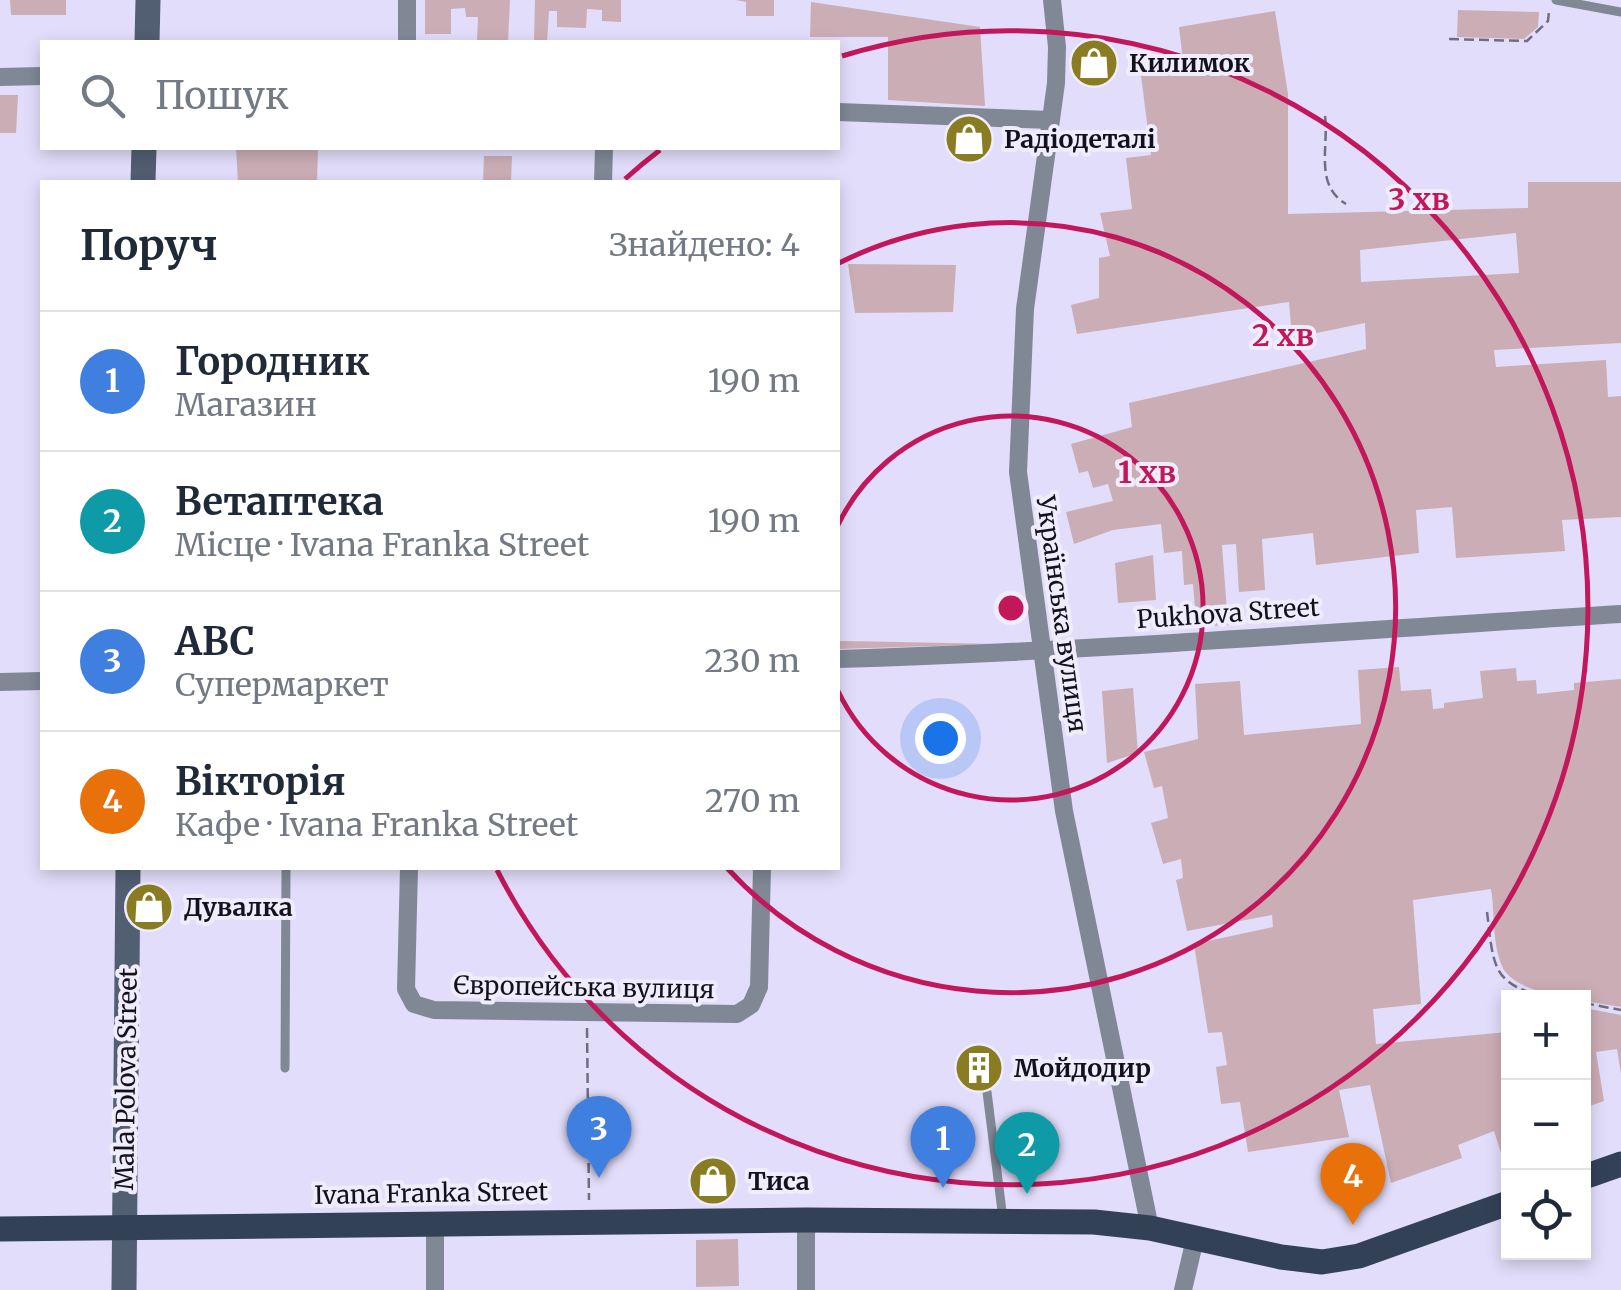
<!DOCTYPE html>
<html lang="uk">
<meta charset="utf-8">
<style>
:root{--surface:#fff;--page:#f6f6f7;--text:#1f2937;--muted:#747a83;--line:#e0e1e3;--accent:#111827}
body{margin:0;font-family:Merriweather,serif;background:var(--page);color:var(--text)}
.controls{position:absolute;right:30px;bottom:30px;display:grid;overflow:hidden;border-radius:0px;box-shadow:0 5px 15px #0003}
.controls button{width:90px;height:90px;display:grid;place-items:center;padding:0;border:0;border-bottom:2px solid var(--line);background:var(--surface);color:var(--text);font:50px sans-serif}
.you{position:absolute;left:940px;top:738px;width:35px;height:35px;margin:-25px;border:8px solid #fff;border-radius:50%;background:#1a73e8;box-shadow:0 0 0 15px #1a73e833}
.badge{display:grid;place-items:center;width:65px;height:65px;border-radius:50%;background:var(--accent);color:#fff;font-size:32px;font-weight:700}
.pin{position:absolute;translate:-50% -82px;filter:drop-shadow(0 2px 5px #0008)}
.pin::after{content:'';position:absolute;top:52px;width:35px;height:30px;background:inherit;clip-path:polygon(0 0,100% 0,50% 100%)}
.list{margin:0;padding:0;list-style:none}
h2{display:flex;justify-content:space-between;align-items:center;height:130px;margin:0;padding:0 40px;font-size:42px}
h2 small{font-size:32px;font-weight:400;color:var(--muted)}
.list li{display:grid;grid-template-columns:65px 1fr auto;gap:30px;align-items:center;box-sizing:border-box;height:140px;padding:0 40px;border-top:2px solid var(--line)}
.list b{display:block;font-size:38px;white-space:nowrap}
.list p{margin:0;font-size:32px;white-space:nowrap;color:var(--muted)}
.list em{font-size:32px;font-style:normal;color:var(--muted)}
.icon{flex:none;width:55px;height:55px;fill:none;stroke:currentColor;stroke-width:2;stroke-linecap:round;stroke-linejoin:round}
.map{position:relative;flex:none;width:1621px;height:1290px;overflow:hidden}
.search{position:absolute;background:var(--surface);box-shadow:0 5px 15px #0003;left:40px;top:40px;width:800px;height:110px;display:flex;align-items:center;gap:25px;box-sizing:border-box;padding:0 35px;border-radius:0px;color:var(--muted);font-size:38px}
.panel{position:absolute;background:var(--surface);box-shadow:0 5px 15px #0003;left:40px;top:180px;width:800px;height:690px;border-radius:0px}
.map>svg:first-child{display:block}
.green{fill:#cbadb5;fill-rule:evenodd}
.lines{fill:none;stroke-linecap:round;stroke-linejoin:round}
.path{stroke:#706d81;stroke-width:2.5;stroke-dasharray:10 5;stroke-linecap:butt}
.lane{stroke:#808896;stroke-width:9}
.street{stroke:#808896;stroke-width:18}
.secondary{stroke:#525e71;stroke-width:25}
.primary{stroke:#334157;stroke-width:25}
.ring{fill:none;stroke:#c2185b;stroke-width:5}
.labels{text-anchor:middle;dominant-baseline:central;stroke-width:8;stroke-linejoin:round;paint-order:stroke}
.poi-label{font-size:25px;font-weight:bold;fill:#13111d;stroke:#efecfb;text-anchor:start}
.street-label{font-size:25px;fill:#13111d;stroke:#efecfb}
.centre{fill:#c2185b;stroke:#efecfb;stroke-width:5}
.ring-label{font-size:30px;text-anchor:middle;font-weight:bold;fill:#c2185b;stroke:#efecfb;stroke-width:8;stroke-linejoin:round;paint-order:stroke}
</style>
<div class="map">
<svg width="1621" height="1290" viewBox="0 0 1621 1290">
<rect width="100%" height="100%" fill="#e2ddfa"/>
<path class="green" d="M10,0H66V15H11Z
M425,0H510L508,42H477L478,17H466L465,8L451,9V34H425Z
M535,0H621V22L602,21V10L587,9L586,28L557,27V11H549L547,42H534Z
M736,0H774V16H746V2Z
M811,2L980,27L985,106L888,100V37H810Z
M1458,10L1539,12L1538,27L1524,39L1457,37Z
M1275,11L1288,94V214L1528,208V182H1621V343L1494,350L1496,367L1606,360L1608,397L1621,396V517L1562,520L1565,551L1456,558L1452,507L1416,510L1419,553L1316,565L1313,533L1262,539L1265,590L1239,592L1236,544L1222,545L1228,625L1210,626L1208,607L1195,608L1193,584L1184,585L1182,551L1164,553L1161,524L1113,530L1074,544L1066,512L1113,501L1108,484L1093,488L1088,471L1079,473L1071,444L1132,427L1129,403L1366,349L1365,323L1292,338L1289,302L1077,334L1071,305L1099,298V258L1110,256L1100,213L1132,209L1126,158L1151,155L1140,67L1183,60L1179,27ZM1516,233L1519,273L1361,282L1360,250Z
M0,95H18L16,133H0Z
M236,148H318L317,182H238Z
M484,156H512L511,182H483Z
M848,264L956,265L953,312L855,313Z
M1153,555L1156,600L1118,603L1115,563Z
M838,641H845L998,644L838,649Z
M1399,667L1401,691L1431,689L1433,709L1444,708V703L1483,698L1480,671L1516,668L1517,681L1536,680L1537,694L1574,690V683L1621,679V1007C1592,1001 1514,996 1502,966C1492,943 1495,913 1491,889L1413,900L1421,1004L1373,1009L1376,1044L1508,1032V1151L1501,1153L1494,1131L1458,1145L1462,1158L1391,1183L1370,1085L1339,1090L1349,1137L1248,1152L1240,1102L1221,1104L1216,1067L1227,1065L1222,1032L1208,1033L1194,944L1273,927L1272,915L1187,931L1176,880L1183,878L1181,859L1163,864L1151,823L1168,818L1162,786L1154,788L1144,752L1198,739L1195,684L1240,681L1244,735L1361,724L1358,670Z
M1133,688L1138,753L1107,763L1102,691Z
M1584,1008L1621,1015V1074L1617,1049L1596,1052L1604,1101L1584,1108Z
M738,1239L739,1286L696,1287V1240Z"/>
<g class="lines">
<path class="path" d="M1449,39L1527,41L1548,21L1549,11
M1325,116C1329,147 1314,185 1346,204
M1487,912C1494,968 1491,986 1553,998
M1584,1003L1621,1010
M587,1028L589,1200"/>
<path class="lane" d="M1556,0L1621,12
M285,1068L286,868
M987,1092L1003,1219"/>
<path class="street" d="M407,0V42
M1052,0L1057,47L1056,83L1025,309L1018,472L1064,811L1150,1228
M0,77L42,76
M838,112L1051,120
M603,182L604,148
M838,659C1099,651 1360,630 1621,614
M0,682L42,681
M409,868L406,989L414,1004L434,1010L737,1014L751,1005L759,987L762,868
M806,1220V1290
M435,1223V1290
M1183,1290L1195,1239"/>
<path class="secondary" d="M147,42L148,0
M143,182L144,148
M124,1290L128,868"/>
<path class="primary" d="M1584,1177L1621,1164
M0,1229L806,1220L1094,1222L1150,1228L1281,1257L1322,1262L1359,1256L1508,1203"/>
</g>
<g class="ring">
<path d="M838 525A192 192 0 1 1 838 691"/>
<path d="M839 263A385 385 0 1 1 727 868"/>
<path d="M625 179A577 577 0 0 1 660 150M842 56A577 577 0 1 1 497 870"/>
</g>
<defs>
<g id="shop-disc" transform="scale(2.5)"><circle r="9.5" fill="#897c22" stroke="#efecfb"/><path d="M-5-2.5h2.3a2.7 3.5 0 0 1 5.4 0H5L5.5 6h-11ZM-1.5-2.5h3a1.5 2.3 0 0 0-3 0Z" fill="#fff"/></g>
<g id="building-disc" transform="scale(2.5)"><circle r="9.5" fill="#897c22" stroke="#efecfb"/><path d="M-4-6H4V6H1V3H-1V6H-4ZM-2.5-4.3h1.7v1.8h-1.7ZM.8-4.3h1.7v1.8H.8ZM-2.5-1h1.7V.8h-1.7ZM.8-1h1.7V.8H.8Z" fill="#fff"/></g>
</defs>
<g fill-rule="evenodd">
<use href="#shop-disc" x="1094" y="63"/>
<use href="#shop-disc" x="969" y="139"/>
<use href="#shop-disc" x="149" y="907"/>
<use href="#building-disc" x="979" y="1068"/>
<use href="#shop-disc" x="713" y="1181"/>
</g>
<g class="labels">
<g class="poi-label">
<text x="1129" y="63">Килимок</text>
<text x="1004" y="139">Радіодеталі</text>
<text x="184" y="907">Дувалка</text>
<text x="1014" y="1068">Мойдодир</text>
<text x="748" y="1181">Тиса</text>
</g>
<g class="street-label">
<text transform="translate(1228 613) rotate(-4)">Pukhova Street</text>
<text transform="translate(1062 614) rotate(82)">Українська вулиця</text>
<text transform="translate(584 987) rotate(1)">Європейська вулиця</text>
<text transform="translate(126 1079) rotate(-89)">Mala Polova Street</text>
<text transform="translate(431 1193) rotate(-1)">Ivana Franka Street</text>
</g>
</g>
<circle cx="1011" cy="608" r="15" class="centre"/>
<g class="ring-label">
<text x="1419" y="210">3 хв</text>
<text x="1283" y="346">2 хв</text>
<text x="1147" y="483">1 хв</text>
</g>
</svg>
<div class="controls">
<button>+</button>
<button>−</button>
<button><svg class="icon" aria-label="locate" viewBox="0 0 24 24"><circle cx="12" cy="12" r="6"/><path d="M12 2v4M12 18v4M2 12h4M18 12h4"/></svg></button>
</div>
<div class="you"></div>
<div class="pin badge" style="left:943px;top:1188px;background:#3f7fe0">1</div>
<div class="pin badge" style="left:1027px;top:1194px;background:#0f9aa8">2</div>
<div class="pin badge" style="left:599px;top:1178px;background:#3f7fe0">3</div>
<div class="pin badge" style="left:1353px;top:1225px;background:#e8710a">4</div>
<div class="search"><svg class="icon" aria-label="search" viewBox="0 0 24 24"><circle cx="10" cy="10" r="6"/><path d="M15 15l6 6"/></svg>Пошук</div>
<section class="panel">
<h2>Поруч<small>Знайдено: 4</small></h2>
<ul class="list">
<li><span class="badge" style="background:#3f7fe0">1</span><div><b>Городник</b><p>Магазин</p></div><em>190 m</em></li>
<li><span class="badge" style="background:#0f9aa8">2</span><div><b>Ветаптека</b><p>Місце · Ivana Franka Street</p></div><em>190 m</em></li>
<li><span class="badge" style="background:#3f7fe0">3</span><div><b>ABC</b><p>Супермаркет</p></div><em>230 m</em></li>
<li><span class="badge" style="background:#e8710a">4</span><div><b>Вікторія</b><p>Кафе · Ivana Franka Street</p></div><em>270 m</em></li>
</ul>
</section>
</div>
